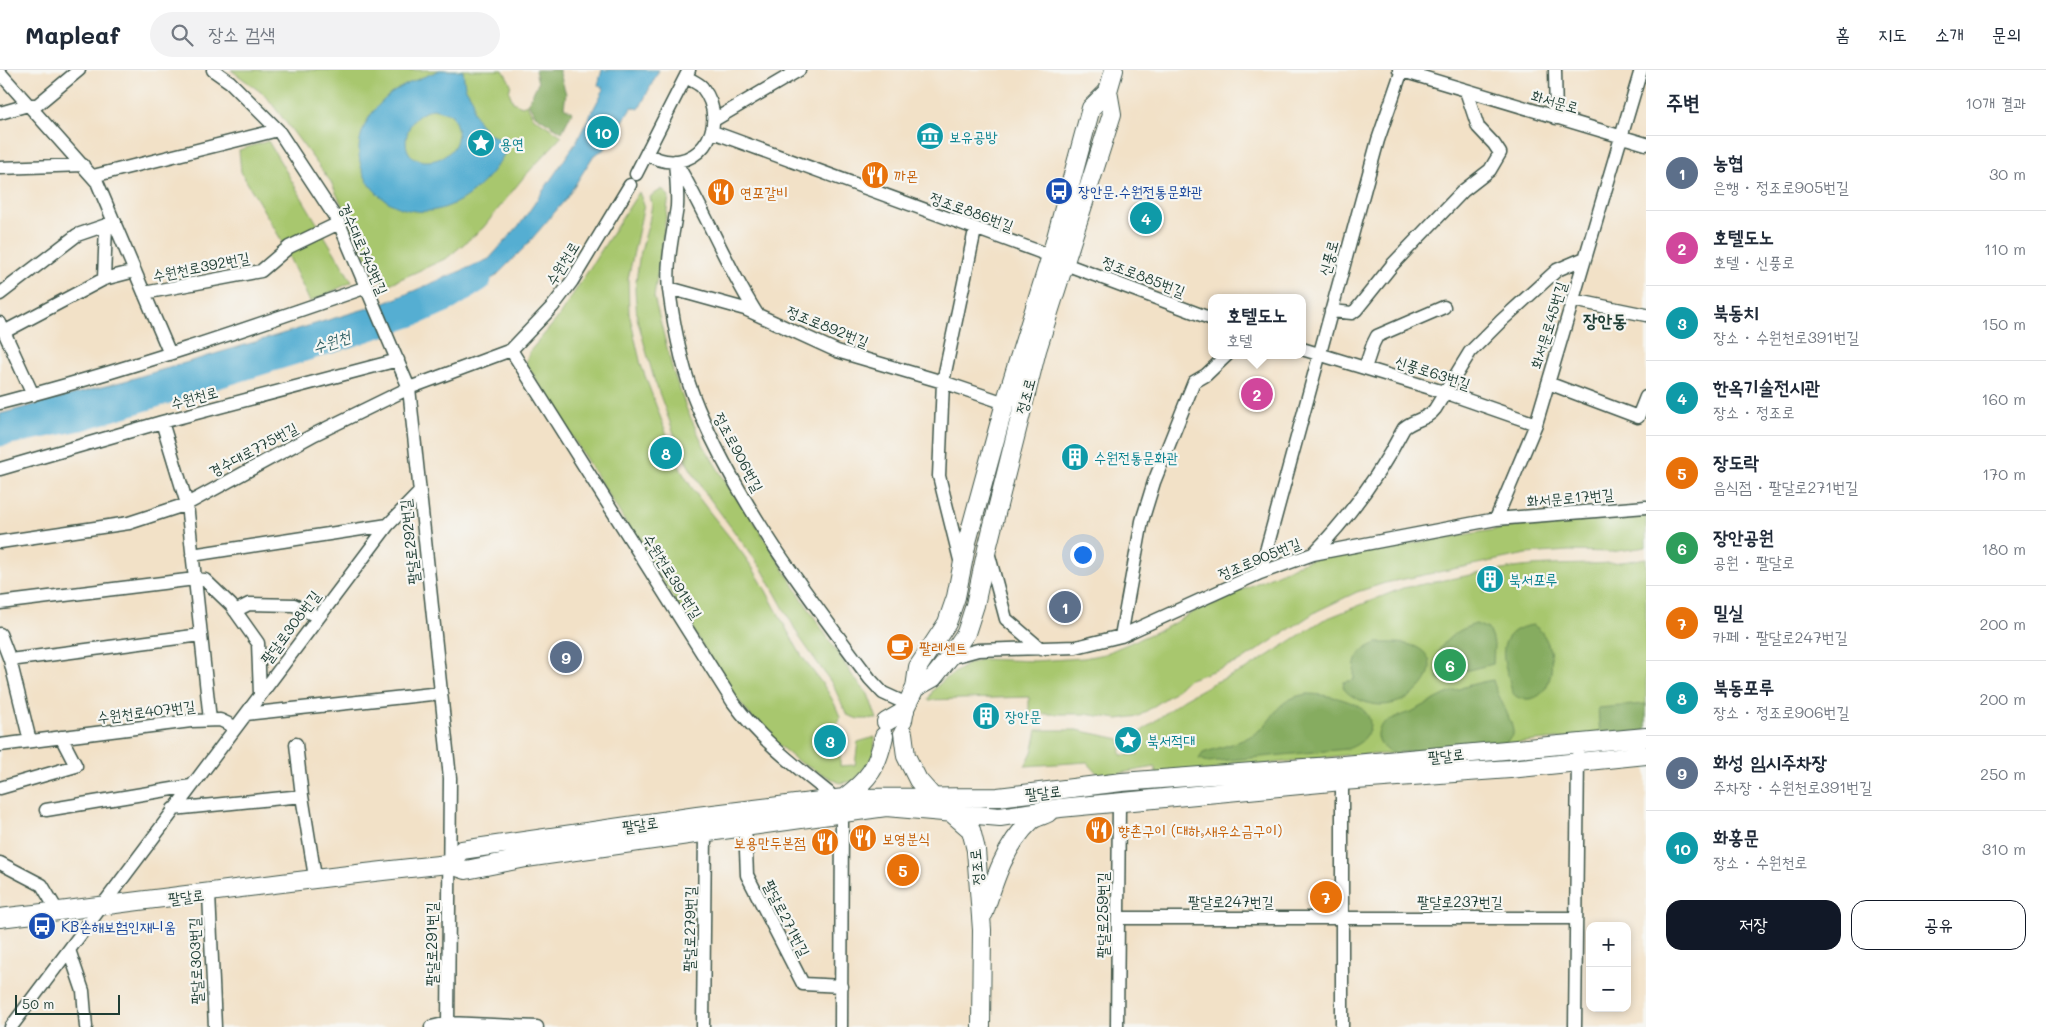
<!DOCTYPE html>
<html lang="ko">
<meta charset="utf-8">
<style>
:root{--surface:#fff;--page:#f2f2f3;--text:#1f2937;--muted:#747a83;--line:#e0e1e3;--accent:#111827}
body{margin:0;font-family:Mali,"Poor Story",sans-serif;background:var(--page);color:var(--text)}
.controls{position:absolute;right:15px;bottom:15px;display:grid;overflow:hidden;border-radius:10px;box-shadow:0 2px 8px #0003}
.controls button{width:45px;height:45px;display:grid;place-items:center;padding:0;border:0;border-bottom:1px solid var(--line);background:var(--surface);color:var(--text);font:25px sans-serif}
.scale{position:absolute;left:15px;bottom:12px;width:105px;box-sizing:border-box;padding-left:5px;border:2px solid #1f3d34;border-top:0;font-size:14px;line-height:18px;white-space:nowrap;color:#1f3d34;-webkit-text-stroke:4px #f6f6f2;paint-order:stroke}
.you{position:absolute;left:1082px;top:484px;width:18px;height:18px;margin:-12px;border:4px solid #fff;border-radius:50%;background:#1a73e8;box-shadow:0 0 0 8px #1a73e833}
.badge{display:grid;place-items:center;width:32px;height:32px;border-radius:50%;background:var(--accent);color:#fff;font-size:16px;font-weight:700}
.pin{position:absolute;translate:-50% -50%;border:2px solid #fff;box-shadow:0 1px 5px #0006}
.popup{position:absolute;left:1208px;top:224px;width:98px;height:65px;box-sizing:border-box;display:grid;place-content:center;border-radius:10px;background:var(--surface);filter:drop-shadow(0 1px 4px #0005);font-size:16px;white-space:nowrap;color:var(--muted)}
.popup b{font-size:19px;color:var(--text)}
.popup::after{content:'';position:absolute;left:50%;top:100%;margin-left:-10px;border:10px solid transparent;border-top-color:var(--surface)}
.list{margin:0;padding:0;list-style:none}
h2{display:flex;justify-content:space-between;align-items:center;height:65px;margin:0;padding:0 20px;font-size:21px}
h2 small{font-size:16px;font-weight:400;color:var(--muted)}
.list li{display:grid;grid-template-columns:32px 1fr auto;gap:15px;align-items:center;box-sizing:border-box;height:75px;padding:0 20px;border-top:1px solid var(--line)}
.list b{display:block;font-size:19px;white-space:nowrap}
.list p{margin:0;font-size:16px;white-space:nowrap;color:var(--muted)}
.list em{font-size:16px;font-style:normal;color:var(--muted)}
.actions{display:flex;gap:10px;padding:15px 20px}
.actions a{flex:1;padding:11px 0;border:1px solid var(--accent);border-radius:15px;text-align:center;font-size:18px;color:var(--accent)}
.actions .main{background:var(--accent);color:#fff}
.icon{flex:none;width:28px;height:28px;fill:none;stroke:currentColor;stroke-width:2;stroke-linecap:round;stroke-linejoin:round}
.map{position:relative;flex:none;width:1646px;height:957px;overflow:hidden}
header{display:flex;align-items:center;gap:30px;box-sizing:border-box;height:70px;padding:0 25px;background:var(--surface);border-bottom:1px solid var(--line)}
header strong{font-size:24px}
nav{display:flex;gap:28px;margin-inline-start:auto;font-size:18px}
.search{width:350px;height:45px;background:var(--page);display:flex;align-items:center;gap:12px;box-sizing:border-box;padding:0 18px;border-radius:28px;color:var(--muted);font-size:19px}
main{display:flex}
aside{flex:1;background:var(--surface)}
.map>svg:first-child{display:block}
.green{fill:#a8c76e;stroke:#648251}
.forest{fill:#86ac61;stroke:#52744a}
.water{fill:#55aed2;stroke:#3a7683;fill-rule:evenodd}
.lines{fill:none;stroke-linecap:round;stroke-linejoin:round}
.river{stroke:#55aed2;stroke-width:25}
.street-casing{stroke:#3f564a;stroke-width:15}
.secondary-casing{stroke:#3f564a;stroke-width:20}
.street{stroke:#fff;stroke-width:12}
.secondary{stroke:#fff;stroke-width:18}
.labels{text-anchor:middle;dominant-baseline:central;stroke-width:4.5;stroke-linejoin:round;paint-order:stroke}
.street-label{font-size:15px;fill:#1f3d34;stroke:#f6f6f2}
.culture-label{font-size:15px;fill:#0d838f;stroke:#f6f6f2;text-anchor:start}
.food-label{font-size:15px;fill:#c56008;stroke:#f6f6f2;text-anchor:start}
.transit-label{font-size:15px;fill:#164399;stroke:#f6f6f2;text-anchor:start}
.water-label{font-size:16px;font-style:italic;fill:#2f5f63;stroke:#f6f6f2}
.quarter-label{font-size:18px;font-weight:bold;fill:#1f3d34;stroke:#f6f6f2}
</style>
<header>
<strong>Mapleaf</strong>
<div class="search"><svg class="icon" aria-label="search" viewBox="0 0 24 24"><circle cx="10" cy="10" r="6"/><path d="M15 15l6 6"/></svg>장소 검색</div>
<nav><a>홈</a><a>지도</a><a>소개</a><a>문의</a></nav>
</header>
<main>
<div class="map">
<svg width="1646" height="957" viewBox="0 0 1646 957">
<rect width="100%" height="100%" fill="#f6f6f2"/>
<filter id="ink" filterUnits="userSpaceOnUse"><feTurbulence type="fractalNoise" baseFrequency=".02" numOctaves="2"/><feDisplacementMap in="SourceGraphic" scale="10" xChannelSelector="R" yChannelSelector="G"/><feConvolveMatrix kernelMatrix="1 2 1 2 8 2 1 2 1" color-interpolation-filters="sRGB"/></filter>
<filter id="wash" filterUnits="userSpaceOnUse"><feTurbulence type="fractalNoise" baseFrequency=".0096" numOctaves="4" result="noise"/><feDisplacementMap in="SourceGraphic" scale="20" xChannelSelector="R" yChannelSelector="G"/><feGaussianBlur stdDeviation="1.12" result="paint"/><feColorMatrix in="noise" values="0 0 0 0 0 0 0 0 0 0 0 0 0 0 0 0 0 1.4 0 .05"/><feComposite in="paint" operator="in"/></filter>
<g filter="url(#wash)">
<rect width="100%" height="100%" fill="#f2e1c7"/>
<path class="green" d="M231,0H503L511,14L509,22L513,32L522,36L527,34L533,47L562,66L523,108L483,158L447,188L385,216L370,196L331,112L266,26Z
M268,71L352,212L310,232L280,168L241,102L239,80Z
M662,119L669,126L654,227L673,301L687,340L704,376L728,416L747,440L801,527L854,608L868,624L877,649H858L847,645L833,615L800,568L762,499L704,421L682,385L654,309L637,248L635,219L639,189L649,152L652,134L650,127Z
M639,122L644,135L628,209L629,243L641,295L670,373L653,378L658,394L675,388C694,429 727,460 752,497C770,525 783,555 800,583C816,608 829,617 840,647L836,657L822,664L823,677L840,675V696L855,695L858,672L875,667L874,686L854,711L840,713L799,692L764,663L731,621L526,293L530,281L557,249Z
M1646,446V477L1611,482L1569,481L1526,484L1385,513L1357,522L1317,541L1241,591L1187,610L1172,624L1139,646L1118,649L1085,644H1029V627L928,630L933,620L945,609L968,594L982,589L1034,591L1084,588L1104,584L1167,557L1209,533L1216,534L1241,520L1309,490L1530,454Z
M1646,488V661L1394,684L1349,685L1157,706L1155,697L1104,706L1097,703L1087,692L1025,696L1033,680L1037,660H1077L1120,669L1121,685H1138L1139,663L1184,629L1211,614L1247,599L1323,550L1403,518L1481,503L1484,522L1501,518L1497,501C1546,490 1597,499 1646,488Z"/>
<path class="forest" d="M535,0H559L566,24L564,37L572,42L562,62L535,45L528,33L538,13Z
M1476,554L1488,559L1494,574L1493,594L1464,601L1440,611C1425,583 1451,561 1476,554Z
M1533,555C1560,569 1558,633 1524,629C1509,627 1512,617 1508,606C1499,580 1502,559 1533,555Z
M1377,573C1389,573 1405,572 1416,577C1455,595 1405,652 1360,630C1352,626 1346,624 1343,616L1344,612L1354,610C1354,588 1356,582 1377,573Z
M1493,610C1497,626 1515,654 1513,665L1505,673L1391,683L1381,675C1368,651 1400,647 1415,640C1445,625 1458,616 1493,610Z
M1307,624C1326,624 1378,632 1369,660C1366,670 1356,676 1347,679L1207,692L1199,689L1203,683C1220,677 1238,674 1254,664C1278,649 1272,630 1307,624Z
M1646,634V661L1600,665L1598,638Z"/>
<path class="water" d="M440,0L463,1L465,17L473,30V40L479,53L489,64L505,71L509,76C432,217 296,97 392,23C406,13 424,7 440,0ZM433,39L451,44C482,94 392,111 408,61C412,49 421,42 433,39Z
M602,0H659L639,39L632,37L605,79L594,85L566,129L524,178L495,207L449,228L0,368V344L128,310L385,233L489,189L521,153L575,74L604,19L598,15Z"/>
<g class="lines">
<path class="river" d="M0,364L81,348L340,268L415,243L449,228L479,209"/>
</g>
</g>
<g filter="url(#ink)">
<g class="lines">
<g class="street-casing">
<path id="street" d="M213,0L230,12L278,60L339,153L409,318L450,708L448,957
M1399,0L1646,74
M1555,0L1556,48
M0,3L97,112L170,284
M0,43L28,35H37L79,0
M714,50L799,0
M713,62L1051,186
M647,84C693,111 734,58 702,17C698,13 691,10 686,7
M675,91C676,106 678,122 677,137C673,164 666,192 669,220C674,257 683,303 698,338C740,437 806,524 870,609L883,623L907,634
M676,93C706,142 726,196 757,244
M0,98L83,95
M636,104L689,0
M93,106L278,60
M1065,194L1212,249
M104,209L106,155
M669,218L745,239L837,281L943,312L1005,333
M144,223L261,201L289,177L339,153
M0,224L77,165L115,152
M1573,230L1646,245
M1331,241L1352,243L1356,240L1393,194L1463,121L1490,100L1500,83L1494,74L1478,57L1466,21
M0,253L33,325
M4,262L104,209L135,201
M1302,279L1447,323L1536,354
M511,280L733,632C759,668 794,695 829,723L830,729
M1365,298L1373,274L1377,266L1444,237
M1548,313L1638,347L1646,327
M0,333C125,301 246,259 367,217
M162,352L187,434L210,650
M0,399L162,352L398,290
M1496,449L1536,354L1641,0
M0,472L129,453L187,434L315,364L409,318L511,280L553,236L572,211L630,115
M988,482L1006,549L1041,579
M1313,484C1350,446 1379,406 1404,358C1414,349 1427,350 1435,339L1470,282L1501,251L1557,200L1585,188
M192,485L388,455
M961,494L939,406L943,312L975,160
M1260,503L1378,70L1402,0
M0,533L195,509L205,510L231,535L258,573L260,624
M235,541L249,534L294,535L318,547
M0,564L10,590L30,671
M1121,566L1142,451L1154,412L1194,312L1206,305L1227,285
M949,588L978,580L1076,577L1121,566L1260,503L1313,484L1496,449L1646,437
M10,590L201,565
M246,644L441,623
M296,674L302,726L315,807
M0,675L191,651L220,650L235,657
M1342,711V957
M0,718L76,696L61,667
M173,739L302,726
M46,740L191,716
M745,756L747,805L803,914L842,916
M0,793L42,815L58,842
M209,824L215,957
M1119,848H1576
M69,880L83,921L86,957
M11,957L388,455L420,422
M431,957L448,953L537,957
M703,957L705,762
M841,957L842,744
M1117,957L1119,734
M1575,957L1578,685"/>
</g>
<g class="secondary-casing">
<path id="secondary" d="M915,618L933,608L949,588L966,563L975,535L987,479L1037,280L1112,44L1108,21
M903,650L905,638L915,618L918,597L947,553L956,527L967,472L1005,333L1051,186L1091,38L1108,21L1114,0
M886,652L905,641
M903,663L906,686L918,710L933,727L971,760L976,780L982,860L981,957
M844,728C870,708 877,698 884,666
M448,794L462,780L697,746L844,728L998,727L1122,712L1344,695L1646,667
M984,843C994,811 1005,775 1031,751C1035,747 1043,746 1048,743
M0,848C149,831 298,809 448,794L466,800L526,788L886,737L1000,747L1060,738L1342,711L1510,699L1646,685"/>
</g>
<use href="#street" class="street"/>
<use href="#secondary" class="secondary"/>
</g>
</g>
<defs>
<g id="museum-disc" transform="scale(1.4375)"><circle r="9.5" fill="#0f9aa8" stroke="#f6f6f2"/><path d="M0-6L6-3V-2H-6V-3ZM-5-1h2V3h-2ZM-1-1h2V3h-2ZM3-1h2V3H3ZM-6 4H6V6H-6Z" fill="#fff"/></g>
<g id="sight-disc" transform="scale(1.4375)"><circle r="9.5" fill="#0f9aa8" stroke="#f6f6f2"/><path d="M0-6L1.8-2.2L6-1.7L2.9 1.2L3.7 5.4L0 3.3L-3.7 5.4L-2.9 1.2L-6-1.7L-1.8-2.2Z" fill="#fff"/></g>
<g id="restaurant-disc" transform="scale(1.4375)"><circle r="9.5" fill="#e8710a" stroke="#f6f6f2"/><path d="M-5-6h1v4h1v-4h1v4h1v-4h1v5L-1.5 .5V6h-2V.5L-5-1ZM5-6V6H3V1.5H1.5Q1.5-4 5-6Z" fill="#fff"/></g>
<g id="bus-disc" transform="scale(1.4375)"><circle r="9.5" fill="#1a4fb4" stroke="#f6f6f2"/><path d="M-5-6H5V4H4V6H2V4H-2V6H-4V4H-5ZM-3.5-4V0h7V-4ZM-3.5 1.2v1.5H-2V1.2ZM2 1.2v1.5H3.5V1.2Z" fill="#fff"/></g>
<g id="building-disc" transform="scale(1.4375)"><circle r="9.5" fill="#0f9aa8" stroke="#f6f6f2"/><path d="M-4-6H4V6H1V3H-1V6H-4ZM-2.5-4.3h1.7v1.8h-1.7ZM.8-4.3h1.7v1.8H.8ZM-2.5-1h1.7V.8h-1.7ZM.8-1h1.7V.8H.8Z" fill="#fff"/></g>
<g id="cafe-disc" transform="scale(1.4375)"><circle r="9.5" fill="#e8710a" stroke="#f6f6f2"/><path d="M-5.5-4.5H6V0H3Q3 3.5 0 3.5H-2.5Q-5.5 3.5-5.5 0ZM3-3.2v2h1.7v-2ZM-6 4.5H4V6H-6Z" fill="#fff"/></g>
</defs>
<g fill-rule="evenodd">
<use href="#museum-disc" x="930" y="66"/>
<use href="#sight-disc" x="481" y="73"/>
<use href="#restaurant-disc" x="875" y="105"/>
<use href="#bus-disc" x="1059" y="121"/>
<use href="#restaurant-disc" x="721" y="122"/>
<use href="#building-disc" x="1075" y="387"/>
<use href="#building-disc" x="1490" y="509"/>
<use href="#cafe-disc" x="900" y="577"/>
<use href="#building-disc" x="986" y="646"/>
<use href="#sight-disc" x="1128" y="670"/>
<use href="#restaurant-disc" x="1099" y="760"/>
<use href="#restaurant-disc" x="863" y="768"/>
<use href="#restaurant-disc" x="825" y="772"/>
<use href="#bus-disc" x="42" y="856"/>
</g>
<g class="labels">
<g class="street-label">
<text transform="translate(1555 31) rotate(16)">화서문로</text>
<text transform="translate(972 141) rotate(20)">정조로886번길</text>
<text transform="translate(364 179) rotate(66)">경수대로743번길</text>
<text transform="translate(1328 188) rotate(-75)">신풍로</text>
<text transform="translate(562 193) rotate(-58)">수원천로</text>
<text transform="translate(201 196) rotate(-11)">수원천로392번길</text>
<text transform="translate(1144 206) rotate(21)">정조로885번길</text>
<text transform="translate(1548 255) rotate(-73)">화서문로45번길</text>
<text transform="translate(828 256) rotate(22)">정조로892번길</text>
<text transform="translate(1433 302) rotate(18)">신풍로63번길</text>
<text transform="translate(1025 326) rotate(-75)">정조로</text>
<text transform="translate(194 327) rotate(-15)">수원천로</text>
<text transform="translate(253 379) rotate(-28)">경수대로775번길</text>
<text transform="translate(739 382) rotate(62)">정조로906번길</text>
<text transform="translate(1570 427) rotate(-5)">화서문로17번길</text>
<text transform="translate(409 472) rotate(-96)">팔달로292번길</text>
<text transform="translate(1259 488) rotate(-22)">정조로905번길</text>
<text transform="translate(673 506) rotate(58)">수원천로391번길</text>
<text transform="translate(290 557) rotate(-53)">팔달로308번길</text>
<text transform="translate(146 641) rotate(-7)">수원천로407번길</text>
<text transform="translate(1446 685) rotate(-6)">팔달로</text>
<text transform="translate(1043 722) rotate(-6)">팔달로</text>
<text transform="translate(640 754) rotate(-8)">팔달로</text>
<text transform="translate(976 797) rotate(-96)">정조로</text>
<text transform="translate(186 826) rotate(-7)">팔달로</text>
<text x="1231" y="831">팔달로247번길</text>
<text x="1460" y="831">팔달로237번길</text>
<text transform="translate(1102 845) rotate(-90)">팔달로259번길</text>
<text transform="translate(787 848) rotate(63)">팔달로271번길</text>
<text transform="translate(689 859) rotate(-89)">팔달로279번길</text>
<text transform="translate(431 874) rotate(-90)">팔달로291번길</text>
<text transform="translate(195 891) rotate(-92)">팔달로303번길</text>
</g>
<g class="culture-label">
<text x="949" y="66">보유공방</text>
<text x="500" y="73">용연</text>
<text x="1094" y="387">수원전통문화관</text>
<text x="1509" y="509">북서포루</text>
<text x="1005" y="646">장안문</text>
<text x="1147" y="670">북서적대</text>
</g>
<g class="food-label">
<text x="894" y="105">까몬</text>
<text x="740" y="122">연포갈비</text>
<text x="919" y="577">팔레센트</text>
<text x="1118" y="760">향촌구이 (대하,새우소금구이)</text>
<text x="882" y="768">보영분식</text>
<text x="806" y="772" text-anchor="end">보용만두본점</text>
</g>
<g class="transit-label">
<text x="1078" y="121">장안문.수원전통문화관</text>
<text x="61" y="856">KB손해보험인재니움</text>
</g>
<g class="water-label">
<text transform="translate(331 271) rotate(-18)">수원천</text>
</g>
<g class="quarter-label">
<text x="1605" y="250">장안동</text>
</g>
</g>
</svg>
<div class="controls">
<button>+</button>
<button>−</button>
</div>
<div class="scale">50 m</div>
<div class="you"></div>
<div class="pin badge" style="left:1065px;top:537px;background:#5c6f8a">1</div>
<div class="pin badge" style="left:1257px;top:324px;background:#d1479c">2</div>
<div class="popup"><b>호텔도노</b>호텔</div>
<div class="pin badge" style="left:830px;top:671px;background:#0f9aa8">3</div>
<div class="pin badge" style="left:1146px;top:148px;background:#0f9aa8">4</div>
<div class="pin badge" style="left:903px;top:800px;background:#e8710a">5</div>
<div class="pin badge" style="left:1450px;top:595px;background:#2e9e5b">6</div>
<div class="pin badge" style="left:1326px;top:827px;background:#e8710a">7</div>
<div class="pin badge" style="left:666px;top:383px;background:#0f9aa8">8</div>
<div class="pin badge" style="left:566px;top:587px;background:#5c6f8a">9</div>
<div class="pin badge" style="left:603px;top:62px;background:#0f9aa8">10</div>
</div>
<aside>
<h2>주변<small>10개 결과</small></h2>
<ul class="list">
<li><span class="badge" style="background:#5c6f8a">1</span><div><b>농협</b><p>은행 · 정조로905번길</p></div><em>30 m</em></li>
<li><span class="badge" style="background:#d1479c">2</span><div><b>호텔도노</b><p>호텔 · 신풍로</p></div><em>110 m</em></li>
<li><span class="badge" style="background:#0f9aa8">3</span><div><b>북동치</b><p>장소 · 수원천로391번길</p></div><em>150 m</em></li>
<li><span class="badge" style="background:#0f9aa8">4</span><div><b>한옥기술전시관</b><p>장소 · 정조로</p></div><em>160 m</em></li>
<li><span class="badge" style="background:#e8710a">5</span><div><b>장도락</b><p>음식점 · 팔달로271번길</p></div><em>170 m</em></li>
<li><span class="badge" style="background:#2e9e5b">6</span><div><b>장안공원</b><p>공원 · 팔달로</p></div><em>180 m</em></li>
<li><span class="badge" style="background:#e8710a">7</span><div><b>밀실</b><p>카페 · 팔달로247번길</p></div><em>200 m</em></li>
<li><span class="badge" style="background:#0f9aa8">8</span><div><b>북동포루</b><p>장소 · 정조로906번길</p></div><em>200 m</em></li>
<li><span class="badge" style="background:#5c6f8a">9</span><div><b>화성 임시주차장</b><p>주차장 · 수원천로391번길</p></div><em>250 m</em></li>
<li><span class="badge" style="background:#0f9aa8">10</span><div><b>화홍문</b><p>장소 · 수원천로</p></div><em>310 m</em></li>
</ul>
<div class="actions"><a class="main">저장</a><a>공유</a></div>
</aside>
</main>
